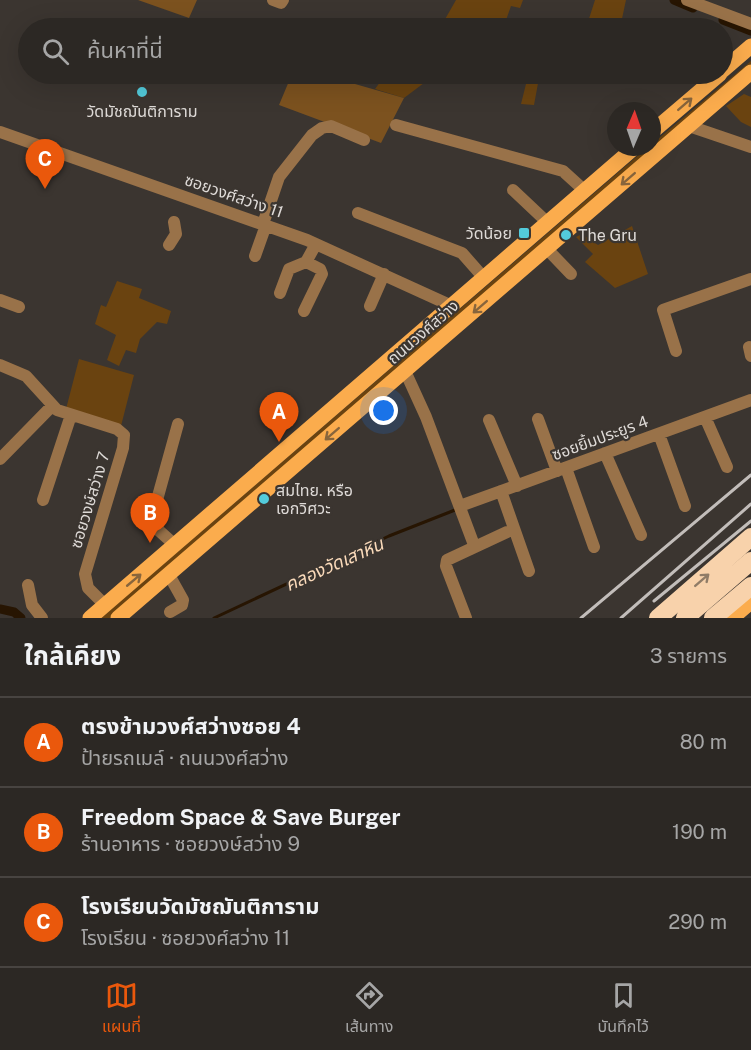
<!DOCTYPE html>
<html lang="th">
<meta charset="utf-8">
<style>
:root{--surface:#2c2824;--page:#383431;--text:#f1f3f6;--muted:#a6a6a6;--line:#484441;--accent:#ea580c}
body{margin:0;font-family:"Public Sans","Noto Sans Thai",sans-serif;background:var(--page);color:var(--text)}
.compass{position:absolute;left:607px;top:102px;width:54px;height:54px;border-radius:50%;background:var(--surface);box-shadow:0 6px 24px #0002;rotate:2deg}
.you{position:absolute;left:384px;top:411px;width:21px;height:21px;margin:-15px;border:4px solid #fff;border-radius:50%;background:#1a73e8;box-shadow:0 0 0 9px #1a73e833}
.badge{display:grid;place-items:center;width:39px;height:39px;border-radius:50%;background:var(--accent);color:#fff;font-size:20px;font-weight:700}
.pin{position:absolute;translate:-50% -50px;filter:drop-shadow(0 2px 3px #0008)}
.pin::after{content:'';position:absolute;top:32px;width:21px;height:18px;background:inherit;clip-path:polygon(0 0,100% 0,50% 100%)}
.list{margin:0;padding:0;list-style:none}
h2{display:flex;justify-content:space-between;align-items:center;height:78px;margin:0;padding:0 24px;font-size:26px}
h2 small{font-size:20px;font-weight:400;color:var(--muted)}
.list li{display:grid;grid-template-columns:39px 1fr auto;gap:18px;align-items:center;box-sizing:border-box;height:90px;padding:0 24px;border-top:2px solid var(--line)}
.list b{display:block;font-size:22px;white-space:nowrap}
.list p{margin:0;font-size:20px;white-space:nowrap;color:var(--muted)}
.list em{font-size:20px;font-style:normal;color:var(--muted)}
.icon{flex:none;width:33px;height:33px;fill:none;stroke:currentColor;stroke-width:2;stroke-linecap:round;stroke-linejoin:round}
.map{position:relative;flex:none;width:751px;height:618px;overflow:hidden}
.search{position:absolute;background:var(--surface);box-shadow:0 6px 24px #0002;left:18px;right:18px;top:18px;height:66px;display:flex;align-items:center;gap:15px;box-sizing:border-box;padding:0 21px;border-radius:33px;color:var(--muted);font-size:22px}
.sheet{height:348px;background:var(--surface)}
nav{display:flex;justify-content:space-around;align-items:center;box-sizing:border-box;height:84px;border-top:2px solid var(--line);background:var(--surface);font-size:16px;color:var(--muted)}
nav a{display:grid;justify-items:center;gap:3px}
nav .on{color:var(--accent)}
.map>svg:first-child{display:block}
.green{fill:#6a4310}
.forest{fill:#7c521f}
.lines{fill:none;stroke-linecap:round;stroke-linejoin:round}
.stream{stroke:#271502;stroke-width:3}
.canal{stroke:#271502;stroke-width:9}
.minor{stroke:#997249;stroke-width:12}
.major{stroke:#fbac4d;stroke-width:15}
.highway{stroke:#f8d2ab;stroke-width:18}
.rail{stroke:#c2bdba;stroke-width:3}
.oneway{stroke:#88653c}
.oneway2{stroke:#907c67}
.poi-dot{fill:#53cbdb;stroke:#3b3530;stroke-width:2}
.labels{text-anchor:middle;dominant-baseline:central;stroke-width:4.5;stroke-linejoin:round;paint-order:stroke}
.poi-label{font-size:16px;fill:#dedad7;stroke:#3b3530;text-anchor:start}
.street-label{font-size:16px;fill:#dedad7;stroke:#3b3530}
.water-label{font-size:18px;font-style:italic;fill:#fadaba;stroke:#3b3530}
</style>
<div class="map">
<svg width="751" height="618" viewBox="0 0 751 618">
<rect width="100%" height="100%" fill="#3b3530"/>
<path class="green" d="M456,0H523L520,8L511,6L505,23L522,28H440Z
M595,0H626L620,28H586Z
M751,61V64L110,618H101L642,152L652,147V144Z
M386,74H436L404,98L375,89Z
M521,74H554L553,80L539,78L534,105L521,104L528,76Z
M744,94L751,97V127L741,122L726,106Z
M632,226L648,274L615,288L585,262L593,254L576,237L582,234L598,245Z
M117,281L142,289L139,298L171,311L167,324L157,322L140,339L136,353L126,350L119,366L107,360L116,335L95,324L101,305L106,307Z
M79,359L134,375L121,426L66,409Z"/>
<path class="forest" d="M138,0H197L189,18Z
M292,74H320L404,98L381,143L279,105Z"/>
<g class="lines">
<path class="stream" d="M214,618L389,536L455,510"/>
<path class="canal" d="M674,0L693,8
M723,20L751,31
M0,609L14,612L21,618"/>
<path class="minor" d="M273,0L281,3L283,0
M687,0L751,24
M396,125L563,171L585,191
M689,126L751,147
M0,132L307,240L452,306
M513,190L548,223
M358,213L462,253L484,278
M263,224L279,177L312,135L322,128L331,126L364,140
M169,245L176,234L174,222
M547,249L571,274
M255,256L266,225
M280,293L289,269L306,262L316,244
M0,300L19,307
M370,306L384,274
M304,311L322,274L320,269L306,262
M749,347L751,356
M676,351L663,310L751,279
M0,365L26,376L57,410L117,429L124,435L123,448L85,574L88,588L105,605
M405,371L426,417L474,545
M705,417L727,467
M538,419L557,471
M489,420L517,486
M659,434L685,506
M605,453L641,535
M0,459L52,406
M566,468L594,547
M501,491L529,571
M43,500L71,415
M460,506L751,400
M175,545L156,528L152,518L178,424
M169,575L183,600L182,605L170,612
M28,585L32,605L42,618
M466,618L446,566L447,560L507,532"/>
<path class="major" d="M722,71L751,46
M652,132L720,74
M90,618L635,147
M118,618L751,72
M732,618L751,602"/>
<path class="highway" d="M658,618L751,537
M685,618L751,561
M713,618L751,586"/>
<path class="rail" d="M654,601L751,521
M581,618L751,475
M621,618L751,504"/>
</g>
<defs><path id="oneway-shaft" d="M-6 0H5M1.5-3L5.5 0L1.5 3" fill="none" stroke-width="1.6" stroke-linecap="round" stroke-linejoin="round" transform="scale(1.5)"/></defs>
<g class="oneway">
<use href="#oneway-shaft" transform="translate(685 104) rotate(-41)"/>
<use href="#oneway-shaft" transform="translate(628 179) rotate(139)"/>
<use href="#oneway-shaft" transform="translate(480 307) rotate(139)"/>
<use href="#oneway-shaft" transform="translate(332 434) rotate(139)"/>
<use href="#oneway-shaft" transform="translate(134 580) rotate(-40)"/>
</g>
<use class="oneway2" href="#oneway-shaft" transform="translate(702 580) rotate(-41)"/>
<g class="poi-dot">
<circle cx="142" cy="92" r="6"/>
<rect x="518" y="227" width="12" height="12" rx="3"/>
<circle cx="566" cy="235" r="6"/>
<circle cx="264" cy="499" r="6"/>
</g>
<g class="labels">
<g class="poi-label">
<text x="142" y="111" text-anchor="middle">วัดมัชฌันติการาม</text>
<text x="512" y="233" text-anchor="end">วัดน้อย</text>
<text x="578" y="235">The Gru</text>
<text x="276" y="490">สมไทย. หรือ<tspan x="276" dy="18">เอกวิศวะ</tspan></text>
</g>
<g class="street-label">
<text transform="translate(234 196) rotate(19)">ซอยวงศ์สว่าง 11</text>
<text transform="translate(423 332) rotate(-41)">ถนนวงศ์สว่าง</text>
<text transform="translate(600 438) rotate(-20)">ซอยยิ้มประยูร 4</text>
<text transform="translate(90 500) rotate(-73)">ซอยวงษ์สว่าง 7</text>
</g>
<g class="water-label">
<text transform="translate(334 564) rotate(-24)">คลองวัดเสาหิน</text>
</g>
</g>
</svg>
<svg class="compass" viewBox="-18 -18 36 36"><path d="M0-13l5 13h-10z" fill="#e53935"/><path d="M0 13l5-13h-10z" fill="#a6a6a6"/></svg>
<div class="you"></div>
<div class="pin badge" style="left:279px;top:442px">A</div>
<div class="pin badge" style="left:150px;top:543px">B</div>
<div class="pin badge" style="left:45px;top:189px">C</div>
<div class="search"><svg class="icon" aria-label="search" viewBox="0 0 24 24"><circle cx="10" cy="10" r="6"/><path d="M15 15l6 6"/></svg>ค้นหาที่นี่</div>
</div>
<section class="sheet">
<h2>ใกล้เคียง<small>3 รายการ</small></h2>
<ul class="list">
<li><span class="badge">A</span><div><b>ตรงข้ามวงศ์สว่างซอย 4</b><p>ป้ายรถเมล์ · ถนนวงศ์สว่าง</p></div><em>80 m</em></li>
<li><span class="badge">B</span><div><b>Freedom Space &amp; Save Burger</b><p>ร้านอาหาร · ซอยวงษ์สว่าง 9</p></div><em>190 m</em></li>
<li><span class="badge">C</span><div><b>โรงเรียนวัดมัชฌันติการาม</b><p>โรงเรียน · ซอยวงศ์สว่าง 11</p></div><em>290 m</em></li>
</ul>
</section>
<nav>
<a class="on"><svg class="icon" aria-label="map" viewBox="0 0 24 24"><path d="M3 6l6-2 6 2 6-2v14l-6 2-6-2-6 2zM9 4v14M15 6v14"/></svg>แผนที่</a>
<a><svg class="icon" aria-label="directions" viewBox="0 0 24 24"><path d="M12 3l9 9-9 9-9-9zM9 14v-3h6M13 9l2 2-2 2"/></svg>เส้นทาง</a>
<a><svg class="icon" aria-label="saved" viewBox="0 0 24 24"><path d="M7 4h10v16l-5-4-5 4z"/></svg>บันทึกไว้</a>
</nav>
